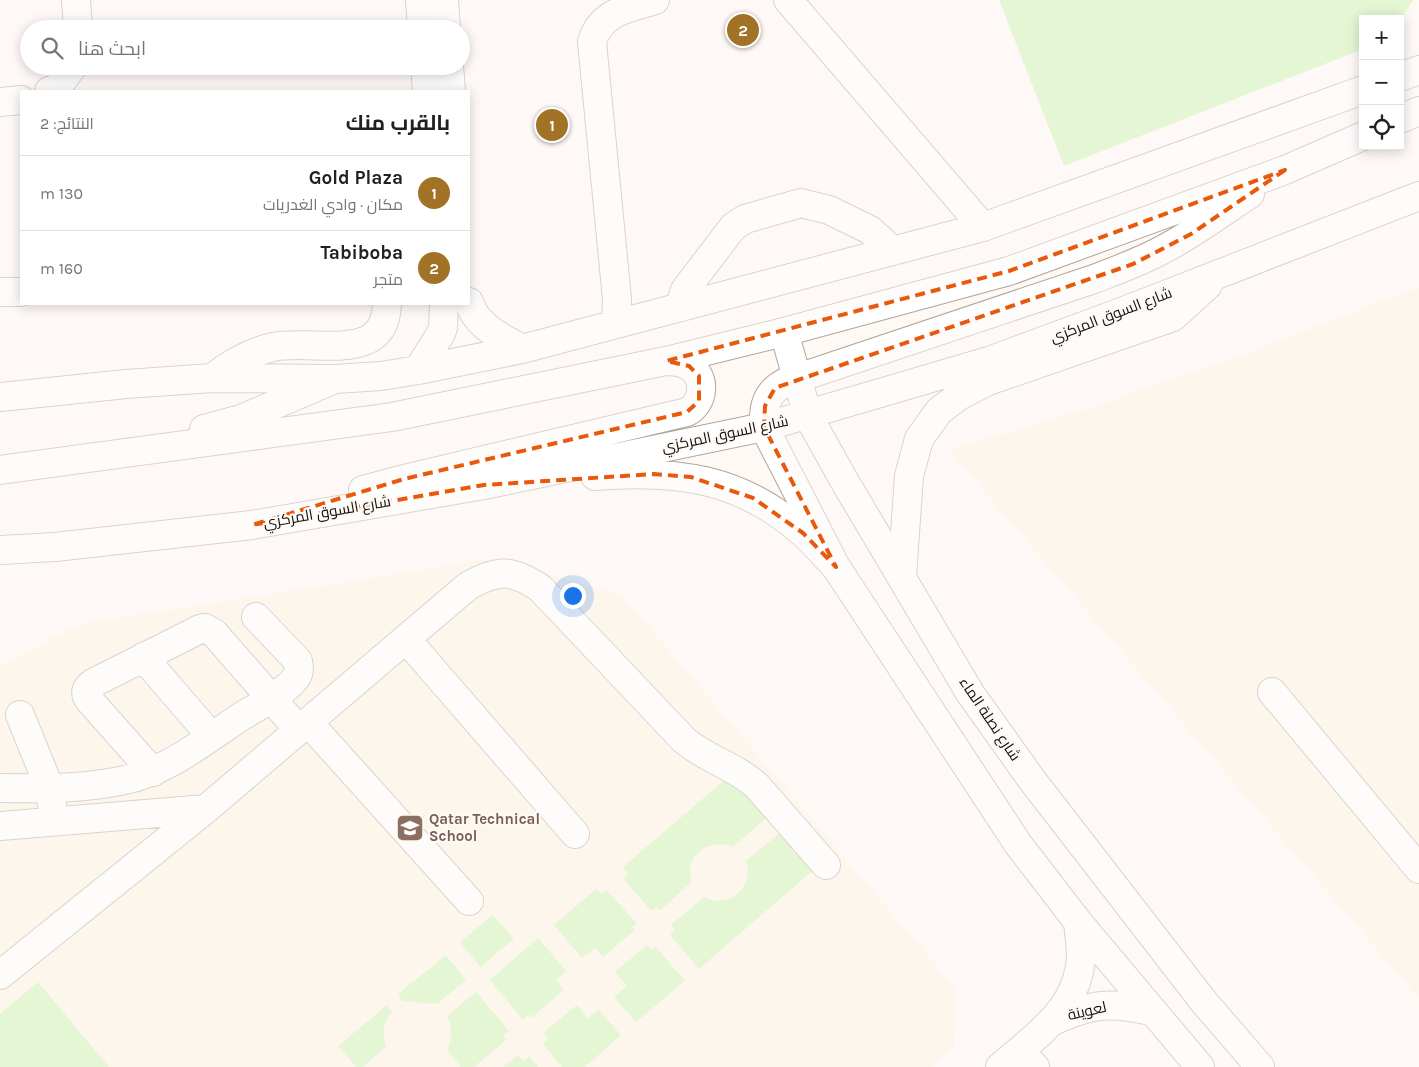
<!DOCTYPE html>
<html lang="ar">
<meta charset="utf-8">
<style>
:root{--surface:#fff;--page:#f6f6f6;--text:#202124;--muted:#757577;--line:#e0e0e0;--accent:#a27226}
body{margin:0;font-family:Karla,Cairo,sans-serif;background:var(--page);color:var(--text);direction:rtl}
.controls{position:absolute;right:15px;top:15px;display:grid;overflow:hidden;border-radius:0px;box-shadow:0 2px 12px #0003}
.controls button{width:45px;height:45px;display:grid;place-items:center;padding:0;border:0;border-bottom:1px solid var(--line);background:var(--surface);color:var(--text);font:25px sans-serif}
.you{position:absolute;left:572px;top:595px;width:18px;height:18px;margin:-12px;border:4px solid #fff;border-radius:50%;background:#1a73e8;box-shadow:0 0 0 8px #1a73e833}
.badge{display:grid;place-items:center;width:32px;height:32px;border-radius:50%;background:var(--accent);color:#fff;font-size:16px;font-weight:700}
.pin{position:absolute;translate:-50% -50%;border:2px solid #fff;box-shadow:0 1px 5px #0006}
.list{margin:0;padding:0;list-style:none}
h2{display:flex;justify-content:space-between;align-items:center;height:65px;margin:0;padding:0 20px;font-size:21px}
h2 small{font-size:16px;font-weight:400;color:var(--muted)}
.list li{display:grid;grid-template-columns:32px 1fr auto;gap:15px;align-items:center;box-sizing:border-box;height:75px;padding:0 20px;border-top:1px solid var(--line)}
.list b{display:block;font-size:19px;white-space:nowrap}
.list p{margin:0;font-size:16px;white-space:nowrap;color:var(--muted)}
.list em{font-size:16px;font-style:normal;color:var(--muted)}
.icon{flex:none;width:28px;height:28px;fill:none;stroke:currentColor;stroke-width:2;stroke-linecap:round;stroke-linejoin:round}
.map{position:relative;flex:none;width:1419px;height:1067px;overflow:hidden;direction:ltr}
.search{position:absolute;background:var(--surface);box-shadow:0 2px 12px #0003;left:20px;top:20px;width:450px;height:55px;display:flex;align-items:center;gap:12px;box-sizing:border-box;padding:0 18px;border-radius:28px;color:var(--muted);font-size:19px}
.panel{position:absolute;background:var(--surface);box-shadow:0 2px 12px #0003;left:20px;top:90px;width:450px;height:215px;border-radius:0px;direction:rtl}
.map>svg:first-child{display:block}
.built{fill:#fdf1e2}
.green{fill:#c5f2ab}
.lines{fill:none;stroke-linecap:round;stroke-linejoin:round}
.minor-casing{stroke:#b0a69b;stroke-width:30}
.major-casing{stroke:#b0a69b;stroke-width:30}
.minor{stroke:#fff;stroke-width:28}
.major{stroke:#fff;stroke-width:28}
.marked{fill:none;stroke:#e8590c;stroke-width:4;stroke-dasharray:10 6;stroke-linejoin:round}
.labels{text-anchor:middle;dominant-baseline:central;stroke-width:4.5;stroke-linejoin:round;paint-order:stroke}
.street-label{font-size:15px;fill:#120f0b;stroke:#fef9f5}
.education-label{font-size:15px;font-weight:bold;fill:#785e54;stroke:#fef9f5;text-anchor:start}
</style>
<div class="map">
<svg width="1419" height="1067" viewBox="0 0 1419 1067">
<rect width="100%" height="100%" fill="#fef9f5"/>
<path class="built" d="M1419,287V999L949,450L1089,408L1236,357Z
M496,558L623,596L957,990L954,1049L934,1067H0V665L80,624Z"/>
<path class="green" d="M999,0H1413L1400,21V19H1363V49L1064,166Z
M734,772L771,814L733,847C710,837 682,856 692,882L659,911L656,907L651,911L623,878L628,874L623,867Z
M784,829L817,867L699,969L670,935L675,930L671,925L704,897C728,910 755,888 746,861Z
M596,889L602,894L606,890L637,923L632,927L635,930L603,957L595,948L582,958L554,925Z
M493,915L514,939L480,967L460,942Z
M538,938L566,971L556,980L564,990L531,1018L528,1015L523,1020L490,980Z
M647,945L652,950L656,947L685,981L636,1022L614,997L627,986L615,972Z
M446,955L466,980L437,1004L402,1001L398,994Z
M38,982L109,1067H0V1014Z
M476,992L509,1031L503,1036L506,1040L474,1067H461L447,1050C453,1038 452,1028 447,1016Z
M387,1005L392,1012C383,1022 382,1034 386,1047L362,1067H356L338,1046Z
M577,1005L588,1018L599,1010L621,1035L585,1067H562L543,1044L548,1039L543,1033Z
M518,1055L523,1061L529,1056L538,1067H503Z"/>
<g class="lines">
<g class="minor-casing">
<path id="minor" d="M76,0L78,29
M420,0L422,29
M444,0L446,29
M788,0L983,227
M425,66L427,91
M449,66L451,91
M1400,77L1419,70
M49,91L57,88L73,66
M0,102L21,100
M0,292H21
M469,302C476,326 501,337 522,349
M682,307V299L685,290L733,227L745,219L801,203L829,210L870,230L893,251
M616,324L617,299L592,42C601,11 628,9 655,0
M784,332L808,416L845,482L970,693L1032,780L1204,1002L1260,1067
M418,370L440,335L443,328L444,304
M212,378C230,364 251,352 273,347C312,338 385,366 387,304
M0,397L126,384L212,378L335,379L381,376L418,370L522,349L983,227L1363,90
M764,427L836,567L1018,844L1078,922L1200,1067
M406,639L575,834
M143,657L211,736
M1272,692L1419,869
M20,715L50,789L52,805
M308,722L469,901
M153,772L90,701C84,694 85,688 93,683L200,629L205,628L214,633L299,730
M0,788C44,789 90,789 133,778C173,767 207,739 242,716C258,706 283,694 295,679C300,673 299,667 298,661L256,617
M0,826L206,809
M0,975L206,809L468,586C498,569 512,569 540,588L684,740C706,759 735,766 757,786L826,865
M1053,1021C1093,1003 1109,1002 1151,1011
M1020,1050L1035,1067
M1000,1067C1036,1036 1078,1009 1081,957C1081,946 1079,933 1078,922"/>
</g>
<g class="major-casing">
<path id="major" d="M1400,119L1419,111
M764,427C763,407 766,392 786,382L1094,279C1117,270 1140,262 1162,250C1193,234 1221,213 1250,194
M204,429L241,419L335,379
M0,470L392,417L666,361L784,332L1009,271L1285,170L1363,136
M595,476C676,470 741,477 804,534C815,544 825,556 836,567
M363,490L404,479L687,412C704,403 707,377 689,366C682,362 674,361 666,361
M0,550L55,547L252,525L484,485L764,427L989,361L1124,311L1419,196
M902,576L909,476L919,439L939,411L959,396L988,381L1173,317L1208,285"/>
</g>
<use href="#minor" class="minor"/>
<use href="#major" class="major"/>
</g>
<path d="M0 0H1419V1067H0ZM1285,170L1191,234L1133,264L775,388L765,406L764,427L836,567L803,533L753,498L691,477L654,474L484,485L252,525L404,479L687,412L699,401V376L689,366L666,361L1009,271Z" fill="#fef9f5" fill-opacity=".55" fill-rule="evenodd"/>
<path class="marked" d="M1285,170L1191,234L1133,264L775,388L765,406L764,427L836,567L803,533L753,498L691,477L654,474L484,485L252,525L404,479L687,412L699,401V376L689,366L666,361L1009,271Z"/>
<defs>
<g id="school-square" transform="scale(1.4375)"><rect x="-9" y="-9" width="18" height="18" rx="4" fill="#8d6e63" stroke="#fef9f5"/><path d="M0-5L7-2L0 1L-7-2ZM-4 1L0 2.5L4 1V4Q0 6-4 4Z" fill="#fff"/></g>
</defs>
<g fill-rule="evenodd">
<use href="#school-square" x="410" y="828"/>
</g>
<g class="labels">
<g class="street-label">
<text transform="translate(1111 315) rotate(-21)">شارع السوق المركزي</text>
<text transform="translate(725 434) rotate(-12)">شارع السوق المركزي</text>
<text transform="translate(327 512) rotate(-10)">شارع السوق المركزي</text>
<text transform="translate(990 719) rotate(56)">شارع نصلة الماء</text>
<text transform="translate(1087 1011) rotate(-13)">لعوينة</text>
</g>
<g class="education-label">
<text x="429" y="819">Qatar Technical<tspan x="429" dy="17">School</tspan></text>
</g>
</g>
</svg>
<div class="controls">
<button>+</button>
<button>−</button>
<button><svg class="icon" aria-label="locate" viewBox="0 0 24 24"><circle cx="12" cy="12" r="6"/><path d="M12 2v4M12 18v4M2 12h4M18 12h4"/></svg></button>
</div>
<div class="you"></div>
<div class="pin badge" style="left:552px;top:125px">1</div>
<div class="pin badge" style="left:743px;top:30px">2</div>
<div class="search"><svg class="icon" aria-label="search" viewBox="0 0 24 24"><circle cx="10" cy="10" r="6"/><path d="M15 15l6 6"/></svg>ابحث هنا</div>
<section class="panel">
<h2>بالقرب منك<small>النتائج: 2</small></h2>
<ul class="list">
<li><span class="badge">1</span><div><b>Gold Plaza</b><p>مكان · وادي الغدريات</p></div><em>130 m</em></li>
<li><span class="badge">2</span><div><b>Tabiboba</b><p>متجر</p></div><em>160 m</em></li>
</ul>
</section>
</div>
